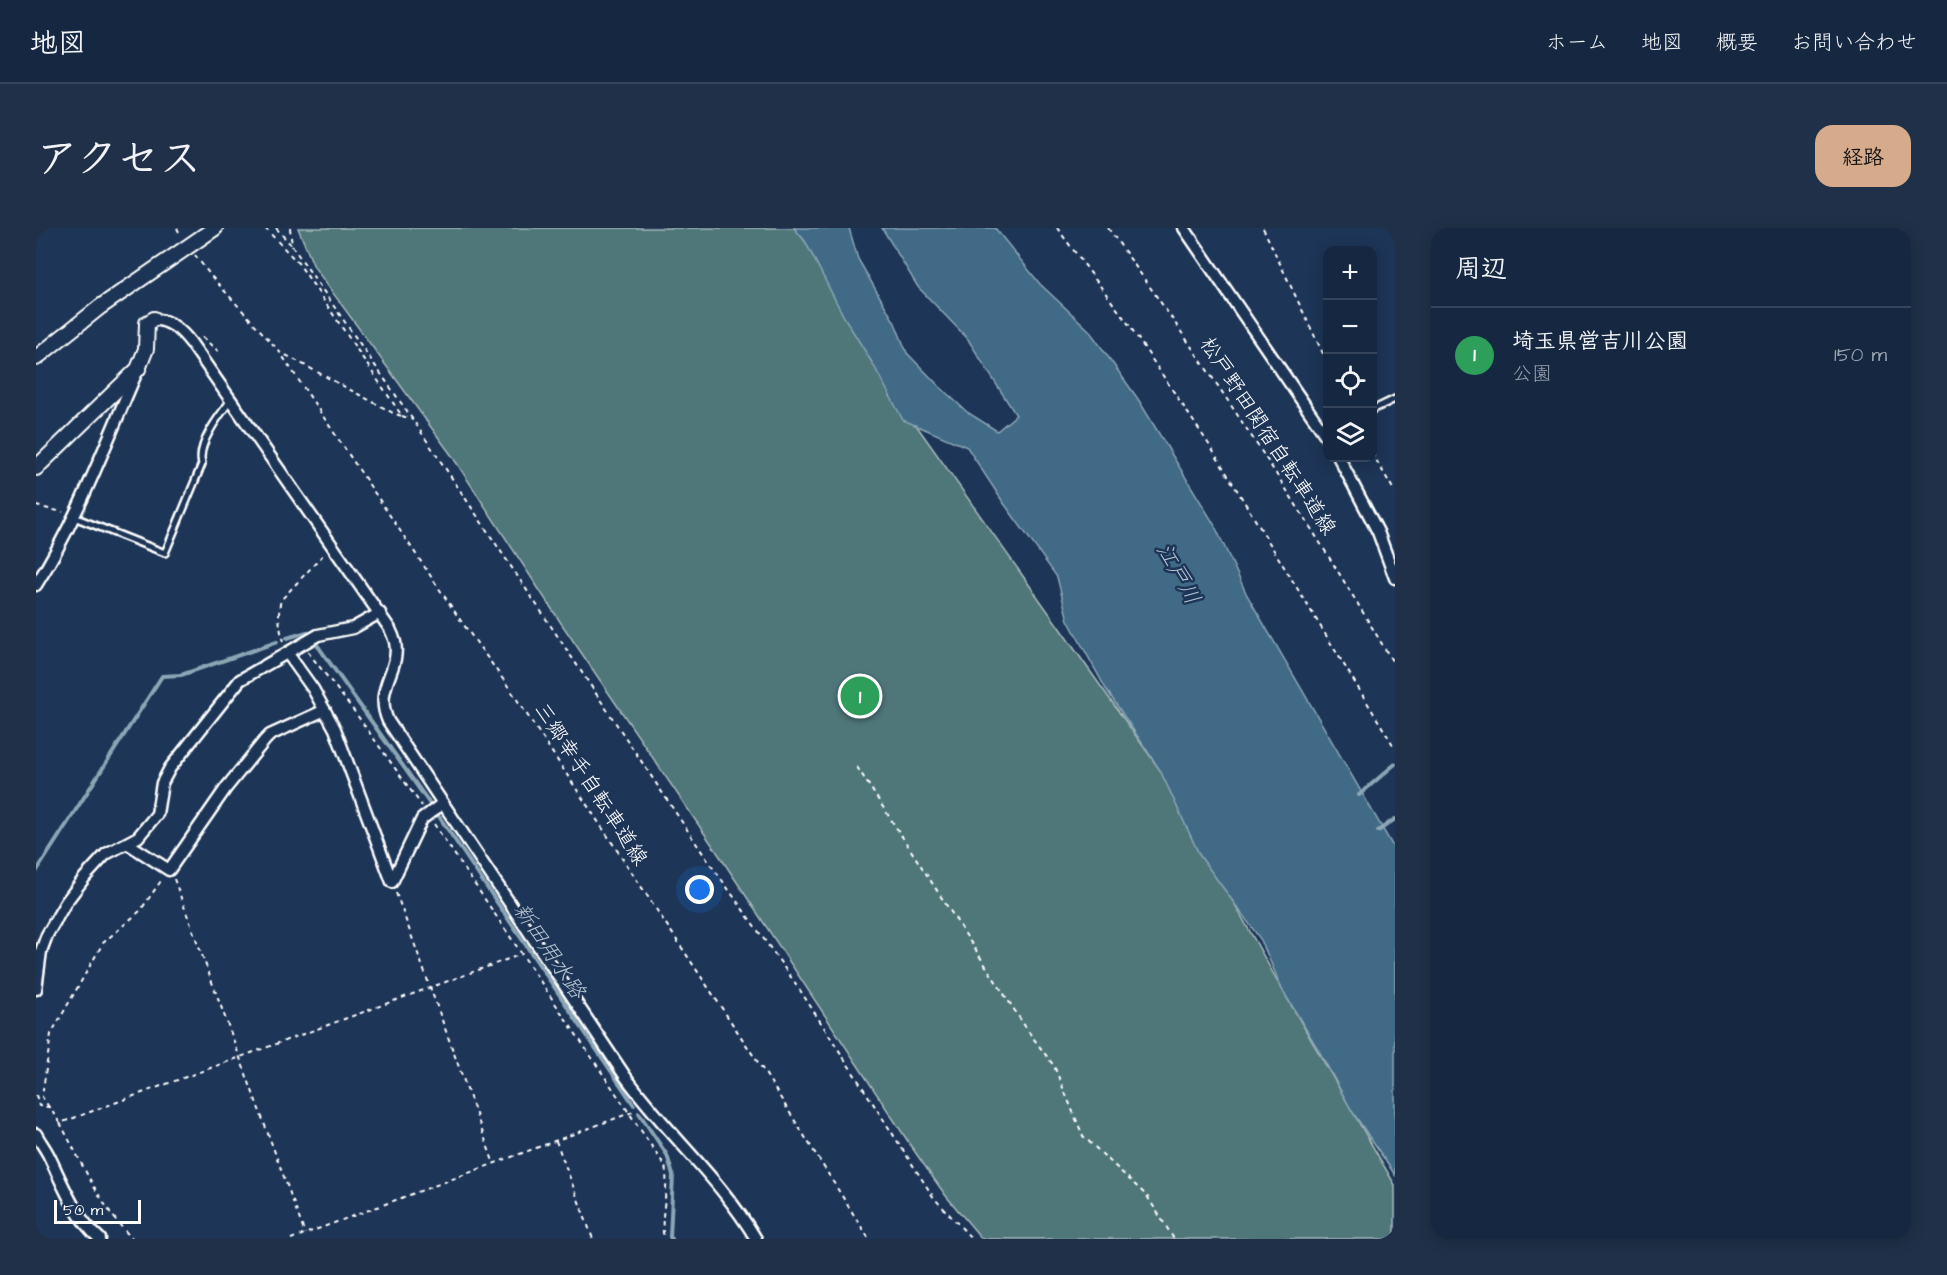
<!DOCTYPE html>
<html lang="ja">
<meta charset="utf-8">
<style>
:root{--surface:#162841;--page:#1f3048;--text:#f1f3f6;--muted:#9ea6b1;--line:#35445a;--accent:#d6ab8b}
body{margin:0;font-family:"Architects Daughter","Klee One",sans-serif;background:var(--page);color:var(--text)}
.controls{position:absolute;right:18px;top:18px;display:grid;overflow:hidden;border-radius:12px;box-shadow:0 3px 15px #0003}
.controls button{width:54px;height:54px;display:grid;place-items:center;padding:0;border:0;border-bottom:2px solid var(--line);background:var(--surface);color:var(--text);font:30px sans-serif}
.scale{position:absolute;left:18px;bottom:15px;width:87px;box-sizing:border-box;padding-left:6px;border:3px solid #fff;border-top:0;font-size:16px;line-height:21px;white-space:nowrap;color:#fff;-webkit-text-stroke:4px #1d3557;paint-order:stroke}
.you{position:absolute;left:664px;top:662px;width:21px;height:21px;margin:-15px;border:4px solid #fff;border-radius:50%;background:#1a73e8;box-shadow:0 0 0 9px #1a73e833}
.badge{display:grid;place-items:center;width:39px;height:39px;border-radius:50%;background:var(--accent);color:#fff;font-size:20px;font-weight:700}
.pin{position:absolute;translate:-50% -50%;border:3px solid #fff;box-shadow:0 2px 6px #0006}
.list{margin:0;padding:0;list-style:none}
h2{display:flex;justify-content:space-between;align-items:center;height:78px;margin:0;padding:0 24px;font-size:26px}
h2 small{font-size:20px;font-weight:400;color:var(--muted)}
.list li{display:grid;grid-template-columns:39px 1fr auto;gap:18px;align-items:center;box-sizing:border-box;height:96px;padding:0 24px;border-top:2px solid var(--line)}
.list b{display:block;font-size:22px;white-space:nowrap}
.list p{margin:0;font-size:20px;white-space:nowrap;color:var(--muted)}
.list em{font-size:20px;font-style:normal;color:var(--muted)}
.icon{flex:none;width:33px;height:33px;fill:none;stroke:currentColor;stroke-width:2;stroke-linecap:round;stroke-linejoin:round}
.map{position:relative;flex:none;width:1359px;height:1011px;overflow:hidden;border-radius:18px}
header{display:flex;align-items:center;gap:36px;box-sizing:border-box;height:84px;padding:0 30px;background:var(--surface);border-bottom:2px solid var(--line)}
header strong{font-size:28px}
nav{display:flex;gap:33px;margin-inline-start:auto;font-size:21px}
.intro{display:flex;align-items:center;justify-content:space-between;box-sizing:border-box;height:144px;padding:0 36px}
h1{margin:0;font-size:42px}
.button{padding:15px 27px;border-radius:18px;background:var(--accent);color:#111;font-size:21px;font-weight:700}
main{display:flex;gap:36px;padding:0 36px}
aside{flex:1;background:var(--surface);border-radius:18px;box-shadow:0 3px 15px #0003}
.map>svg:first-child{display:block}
.green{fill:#50777a;stroke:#a8bbbc;stroke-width:1.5}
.water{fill:#406b86;stroke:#8ca6b6;stroke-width:1.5}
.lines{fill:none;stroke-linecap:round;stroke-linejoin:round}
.stream{stroke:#8ca6b6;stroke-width:4}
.lane-casing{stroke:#fff;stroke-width:10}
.street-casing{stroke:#fff;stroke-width:15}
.secondary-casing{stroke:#fff;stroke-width:18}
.path{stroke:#fff;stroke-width:2;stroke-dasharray:4.5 4.5;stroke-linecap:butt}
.lane{stroke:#1d3557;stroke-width:5}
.street{stroke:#1d3557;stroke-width:10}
.secondary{stroke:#1d3557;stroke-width:14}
.labels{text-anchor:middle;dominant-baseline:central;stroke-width:5;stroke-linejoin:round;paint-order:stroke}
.street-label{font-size:21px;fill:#fff;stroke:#1d3557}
.water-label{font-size:22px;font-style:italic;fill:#b3c4cf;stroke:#1d3557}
</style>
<header>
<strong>地図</strong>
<nav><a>ホーム</a><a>地図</a><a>概要</a><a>お問い合わせ</a></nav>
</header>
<div class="intro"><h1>アクセス</h1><a class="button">経路</a></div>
<main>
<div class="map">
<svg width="1359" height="1011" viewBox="0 0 1359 1011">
<rect width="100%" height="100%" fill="#1d3557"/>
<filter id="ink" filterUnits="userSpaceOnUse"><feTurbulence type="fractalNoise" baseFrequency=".0167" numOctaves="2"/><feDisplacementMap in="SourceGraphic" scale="12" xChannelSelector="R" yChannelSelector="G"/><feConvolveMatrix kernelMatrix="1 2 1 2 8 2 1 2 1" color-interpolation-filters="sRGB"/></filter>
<g filter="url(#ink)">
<path class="green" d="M262,0H759L769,13L837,136L1124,542L1247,763L1359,957V1011H946L910,968L879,924L683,627L525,395L416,228L278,39Z"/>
<path class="water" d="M758,0H813L822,31L859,95L871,125L903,158L931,184L961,203L980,187L931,110L882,59L846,0H959L1004,56L1053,102L1102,171L1178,296L1211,367L1359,622V947L1316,883L1282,821L1247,763L1225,712L1164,628L1124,542L1070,461L1032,392L1021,349L967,274L931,219L867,192L837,136L808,89L769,13Z"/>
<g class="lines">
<path class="stream" d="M251,410L271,404
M279,414L394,576
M1323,567L1359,536
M402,587L598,877
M1342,603L1359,591
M0,644L126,448L145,447L241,414
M603,885L631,927L637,947L634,1009L636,1011"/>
<g class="lane-casing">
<path id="lane" d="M1336,182L1359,171
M38,289L129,325L166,236C160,217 184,186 196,171"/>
</g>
<g class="street-casing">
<path id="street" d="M1148,0L1292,211
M118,91C135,93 145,102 155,115L354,401C356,405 358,410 359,414C365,443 337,459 352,493L589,848C630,905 684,950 720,1011
M1303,230L1342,304L1359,350
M0,357C42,291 69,217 100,146
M252,426L277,461L299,501L356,654L386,591L407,575
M91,615L133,642L190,560L229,512L234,507L289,482
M0,761L5,723L11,707L30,674L49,649L70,626L102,609L121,586L126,555L134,540L204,452L282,407L317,400L344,385
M0,906C4,914 10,921 14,930C28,959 39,989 64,1011"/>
</g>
<g class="secondary-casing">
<path id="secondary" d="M0,130L64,79L179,0
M0,240L102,141L110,121L111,95L118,91"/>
</g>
<path class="path" d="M141,0L145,8
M229,0L263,36L366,188L359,186L246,125
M240,0L256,18
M254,0L256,18L377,192L668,627L762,759L898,970L936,1011
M1021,0L1091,94L1174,218L1359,520
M1072,0C1174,142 1270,287 1359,438
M1227,0L1292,136
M159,27L175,48L243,123L425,393L474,461L727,842L833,1011
M166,109L182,123
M366,188L377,192
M1336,225L1359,264
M0,278L27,284
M247,414C244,400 241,385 245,372L288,326
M272,424L318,483L386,578
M821,539L992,803L1018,838L1047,908L1111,968L1138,1011
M398,596L629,938C634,962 623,987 628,1011
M138,651L269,1006
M360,665L458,936
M0,867L3,878L13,879L24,895L486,726
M13,879L6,869L15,806L67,715L104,683L127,650
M24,895C45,933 66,982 97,1011
M520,913L557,1011
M255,1011L594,885L600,881"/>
<use href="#lane" class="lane"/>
<use href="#street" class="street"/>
<use href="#secondary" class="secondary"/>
</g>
</g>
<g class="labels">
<g class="street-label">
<text transform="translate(1232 208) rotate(57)">松戸野田関宿自転車道線</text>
<text transform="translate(555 556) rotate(57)">三郷幸手自転車道線</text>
</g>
<g class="water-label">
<text transform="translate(1142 346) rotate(61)">江戸川</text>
<text transform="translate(513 723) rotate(56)">新田用水路</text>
</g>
</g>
</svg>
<div class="controls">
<button>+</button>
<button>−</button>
<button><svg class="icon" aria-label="locate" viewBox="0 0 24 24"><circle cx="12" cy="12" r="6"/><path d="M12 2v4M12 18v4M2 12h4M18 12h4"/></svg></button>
<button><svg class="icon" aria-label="layers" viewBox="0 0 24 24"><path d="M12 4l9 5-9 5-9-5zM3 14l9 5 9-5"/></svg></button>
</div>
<div class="scale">50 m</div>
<div class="you"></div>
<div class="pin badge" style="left:824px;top:468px;background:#2e9e5b">1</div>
</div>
<aside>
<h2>周辺<small></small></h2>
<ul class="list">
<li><span class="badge" style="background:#2e9e5b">1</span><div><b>埼玉県営吉川公園</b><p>公園</p></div><em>150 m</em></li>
</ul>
</aside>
</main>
